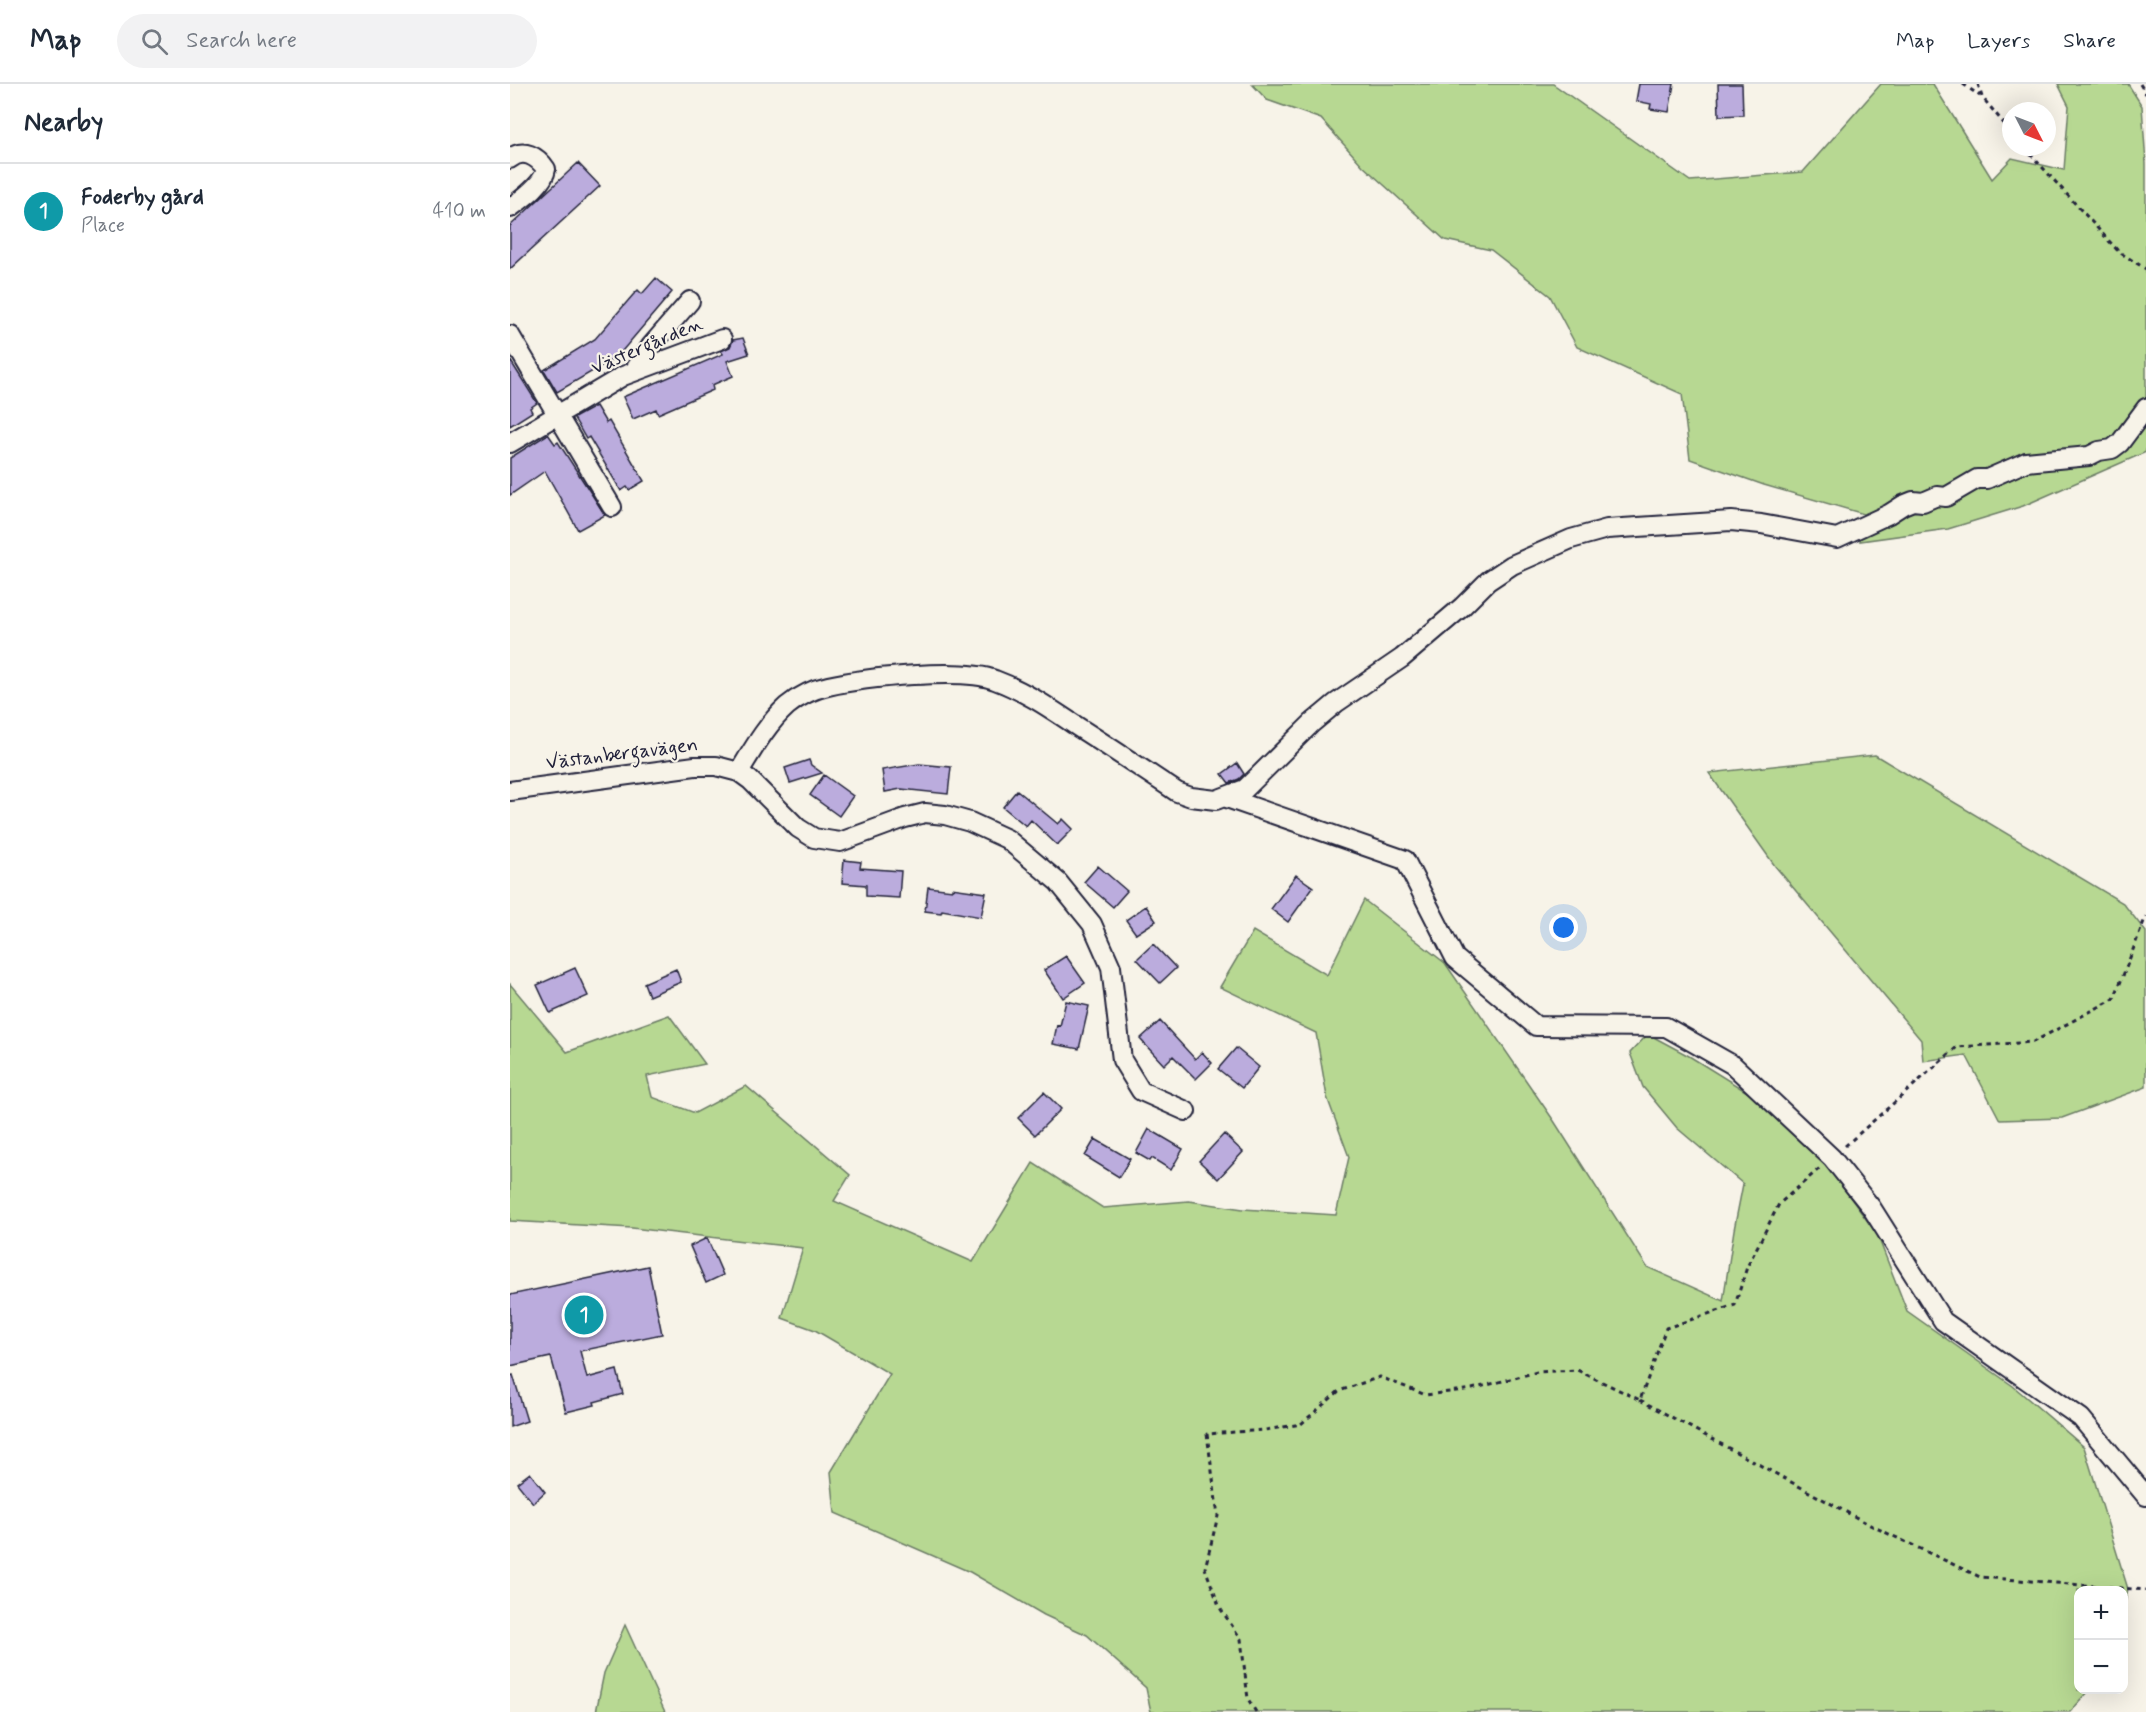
<!DOCTYPE html>
<meta charset="utf-8">
<style>
:root{--surface:#fff;--page:#f2f2f3;--text:#1f2937;--muted:#747a83;--line:#e0e1e3;--accent:#c8321e}
body{margin:0;font-family:Mynerve,sans-serif;background:var(--page);color:var(--text)}
.controls{position:absolute;right:18px;bottom:18px;display:grid;overflow:hidden;border-radius:12px;box-shadow:0 6px 24px #0002}
.controls button{width:54px;height:54px;display:grid;place-items:center;padding:0;border:0;border-bottom:2px solid var(--line);background:var(--surface);color:var(--text);font:30px sans-serif}
.compass{position:absolute;left:1492px;top:18px;width:54px;height:54px;border-radius:50%;background:var(--surface);box-shadow:0 6px 24px #0002;rotate:132deg}
.you{position:absolute;left:1054px;top:844px;width:21px;height:21px;margin:-15px;border:4px solid #fff;border-radius:50%;background:#1a73e8;box-shadow:0 0 0 9px #1a73e833}
.badge{display:grid;place-items:center;width:39px;height:39px;border-radius:50%;background:var(--accent);color:#fff;font-size:20px;font-weight:700}
.pin{position:absolute;translate:-50% -50%;border:3px solid #fff;box-shadow:0 2px 6px #0006}
.list{margin:0;padding:0;list-style:none}
h2{display:flex;justify-content:space-between;align-items:center;height:78px;margin:0;padding:0 24px;font-size:26px}
h2 small{font-size:20px;font-weight:400;color:var(--muted)}
.list li{display:grid;grid-template-columns:39px 1fr auto;gap:18px;align-items:center;box-sizing:border-box;height:96px;padding:0 24px;border-top:2px solid var(--line)}
.list b{display:block;font-size:22px;white-space:nowrap}
.list p{margin:0;font-size:20px;white-space:nowrap;color:var(--muted)}
.list em{font-size:20px;font-style:normal;color:var(--muted)}
.icon{flex:none;width:33px;height:33px;fill:none;stroke:currentColor;stroke-width:2;stroke-linecap:round;stroke-linejoin:round}
.map{position:relative;flex:none;width:1636px;height:1628px;overflow:hidden}
header{display:flex;align-items:center;gap:36px;box-sizing:border-box;height:84px;padding:0 30px;background:var(--surface);border-bottom:2px solid var(--line)}
header strong{font-size:28px}
nav{display:flex;gap:33px;margin-inline-start:auto;font-size:21px}
.search{width:420px;height:54px;background:var(--page);display:flex;align-items:center;gap:15px;box-sizing:border-box;padding:0 21px;border-radius:33px;color:var(--muted);font-size:22px}
main{display:flex}
aside{flex:1;background:var(--surface)}
.map>svg:first-child{display:block}
.green{fill:#b7d892;stroke:#6c7d66;stroke-width:1.5}
.building{fill:#bbacdd;stroke:#22223b;stroke-width:1.5}
.lines{fill:none;stroke-linecap:round;stroke-linejoin:round}
.street-casing{stroke:#22223b;stroke-width:22}
.path{stroke:#22223b;stroke-width:3;stroke-dasharray:4.5 4.5;stroke-linecap:butt}
.street{stroke:#f7f3e8;stroke-width:18}
.labels{text-anchor:middle;dominant-baseline:central;stroke-width:4.5;stroke-linejoin:round;paint-order:stroke}
.street-label{font-size:20px;fill:#22223b;stroke:#f7f3e8}
</style>
<header>
<strong>Map</strong>
<div class="search"><svg class="icon" aria-label="search" viewBox="0 0 24 24"><circle cx="10" cy="10" r="6"/><path d="M15 15l6 6"/></svg>Search here</div>
<nav><a>Map</a><a>Layers</a><a>Share</a></nav>
</header>
<main>
<aside>
<h2>Nearby<small></small></h2>
<ul class="list">
<li><span class="badge" style="background:#0f9aa8">1</span><div><b>Foderby gård</b><p>Place</p></div><em>410 m</em></li>
</ul>
</aside>
<div class="map">
<svg width="1636" height="1628" viewBox="0 0 1636 1628">
<rect width="100%" height="100%" fill="#f7f3e8"/>
<filter id="ink" filterUnits="userSpaceOnUse"><feTurbulence type="fractalNoise" baseFrequency=".0167" numOctaves="2"/><feDisplacementMap in="SourceGraphic" scale="12" xChannelSelector="R" yChannelSelector="G"/><feConvolveMatrix kernelMatrix="1 2 1 2 8 2 1 2 1" color-interpolation-filters="sRGB"/></filter>
<g filter="url(#ink)">
<path class="green" d="M742,0H1043L1180,97L1293,88L1371,0H1423L1482,95L1502,74L1554,86L1559,22L1548,0H1618L1632,22L1636,80V368L1513,422L1438,445L1350,457L1354,430L1254,401L1180,375L1172,310L1067,263L1040,212L981,166L935,156L853,82L811,35L757,16Z
M1365,671L1613,819L1636,848V1003L1552,1034L1490,1036L1456,971L1413,977L1411,956L1265,782L1199,689Z
M854,816L935,879L1044,1037L1137,1183L1213,1217L1224,1146L1233,1100L1167,1044L1133,1003L1120,969L1138,950L1179,972L1250,1016L1304,1064L1367,1150L1397,1227L1503,1302L1574,1363L1618,1505L1614,1523V1506H1568V1606H1580L1560,1628H641L636,1604L577,1551L534,1531L460,1488L325,1429L321,1388L380,1290L305,1246L272,1234L293,1164L122,1144L0,1137V900L57,968L159,931L195,980L137,992L142,1013L185,1029L236,1002L340,1091L324,1117L463,1178L523,1079L593,1124L679,1117L733,1125L826,1131L839,1073L817,1013L806,949L710,903L743,847L817,891Z
M115,1541L155,1628H86L94,1589Z"/>
<path class="building" d="M1129,0H1164L1159,28L1140,25L1141,20L1126,17Z
M1208,0H1232L1233,31L1209,32Z
M68,79L90,102L0,185V142Z
M146,194L162,208L107,273L47,308L34,286L85,255L123,211L128,206L132,210Z
M233,254L239,270L217,277L223,292L202,301L203,306L148,330L146,325L123,335L113,313L213,270L211,267L220,263L223,256Z
M0,276L27,319L20,324L22,328L0,342Z
M86,322L96,339L99,337L134,397L119,406L117,403L111,407L79,353L76,355L64,334Z
M38,350L45,360L48,358L95,431L68,446L35,387L0,411V374Z
M299,676L301,681L312,689L280,699L275,684Z
M727,679L734,690L729,695L719,699L712,690Z
M409,680L441,683L438,710L391,705L375,708L372,686Z
M314,691L343,712L329,732L300,711Z
M507,706L548,740L553,735L563,745L547,761L521,736L516,742L493,723Z
M334,776L351,778L350,784L391,787L389,814L356,812V801L332,799Z
M588,782L617,807L603,823L574,798Z
M786,791L803,803L778,838L761,825Z
M418,803L442,806V804L476,809L471,833L432,826L431,829L415,827Z
M636,822L646,837L626,850L616,836Z
M643,860L666,884L650,899L627,875Z
M556,872L575,899L553,914L534,886Z
M65,884L78,912L40,929L27,901Z
M166,885L171,898L139,912L134,899Z
M556,917L579,922L569,965L543,960L547,941L550,942Z
M650,937L685,975L692,968L702,979L686,995L663,972L654,981L630,955Z
M726,964L749,983L732,1004L708,985Z
M534,1008L551,1025L525,1051L508,1034Z
M639,1045L673,1065L661,1086L642,1074L640,1077L626,1069Z
M714,1050L733,1068L708,1095L689,1077Z
M585,1055L620,1075L609,1093L575,1072Z
M197,1154L213,1191L196,1199L180,1162Z
M138,1182L152,1250L70,1267L77,1294L107,1286L113,1310L84,1318L85,1321L56,1328L41,1273L0,1282V1211Z
M3,1291L17,1337L0,1343V1292Z
M20,1389L35,1408L23,1419L7,1399Z"/>
<g class="lines">
<g class="street-casing">
<path id="street" d="M0,75C13,63 28,73 36,85C34,100 12,115 0,124
M0,251L102,423
M124,287L141,262L180,217
M0,359L113,292L212,255
M229,688C243,665 257,640 277,622C288,613 304,605 318,602C353,594 453,583 485,596C515,607 541,625 568,643C601,664 634,686 667,708L681,713L706,716L735,705L802,639L826,619L892,574L952,523L978,497L1002,481L1061,455L1097,445L1221,437L1251,440L1327,454L1379,430L1393,421L1403,417L1413,418L1427,412L1436,413L1467,395H1477L1516,378L1579,372L1589,367L1602,365L1610,359L1636,324
M0,707L185,682H206L229,688L240,696L288,744L304,754L330,758L395,734L415,729L435,731L460,738L497,755L548,798L582,840L601,883L612,976L631,1007L676,1027
M714,713L895,776L945,874L1026,942L1156,943L1223,981L1322,1074L1361,1123L1433,1237L1571,1334L1636,1412"/>
</g>
<path class="path" d="M1453,0L1470,12
M1468,0L1472,13L1501,48
M1630,0L1636,10
M1514,63L1609,168L1636,185
M1335,1062L1447,963L1523,958L1604,915L1636,832
M1130,1316L1362,1442L1470,1493L1636,1506
M746,1628L738,1615L731,1555L710,1524L695,1484L708,1432L697,1350L755,1346L791,1340L829,1307L870,1293L916,1311L962,1305L1027,1288L1067,1286L1130,1316L1156,1244L1225,1221L1237,1183L1269,1120L1310,1084"/>
<use href="#street" class="street"/>
</g>
</g>
<g class="labels">
<g class="street-label">
<text transform="translate(137 262) rotate(-23)">Västergården</text>
<text transform="translate(112 670) rotate(-7)">Västanbergavägen</text>
</g>
</g>
</svg>
<div class="controls">
<button>+</button>
<button>−</button>
</div>
<svg class="compass" viewBox="-18 -18 36 36"><path d="M0-13l5 13h-10z" fill="#e53935"/><path d="M0 13l5-13h-10z" fill="#747a83"/></svg>
<div class="you"></div>
<div class="pin badge" style="left:74px;top:1231px;background:#0f9aa8">1</div>
</div>
</main>
